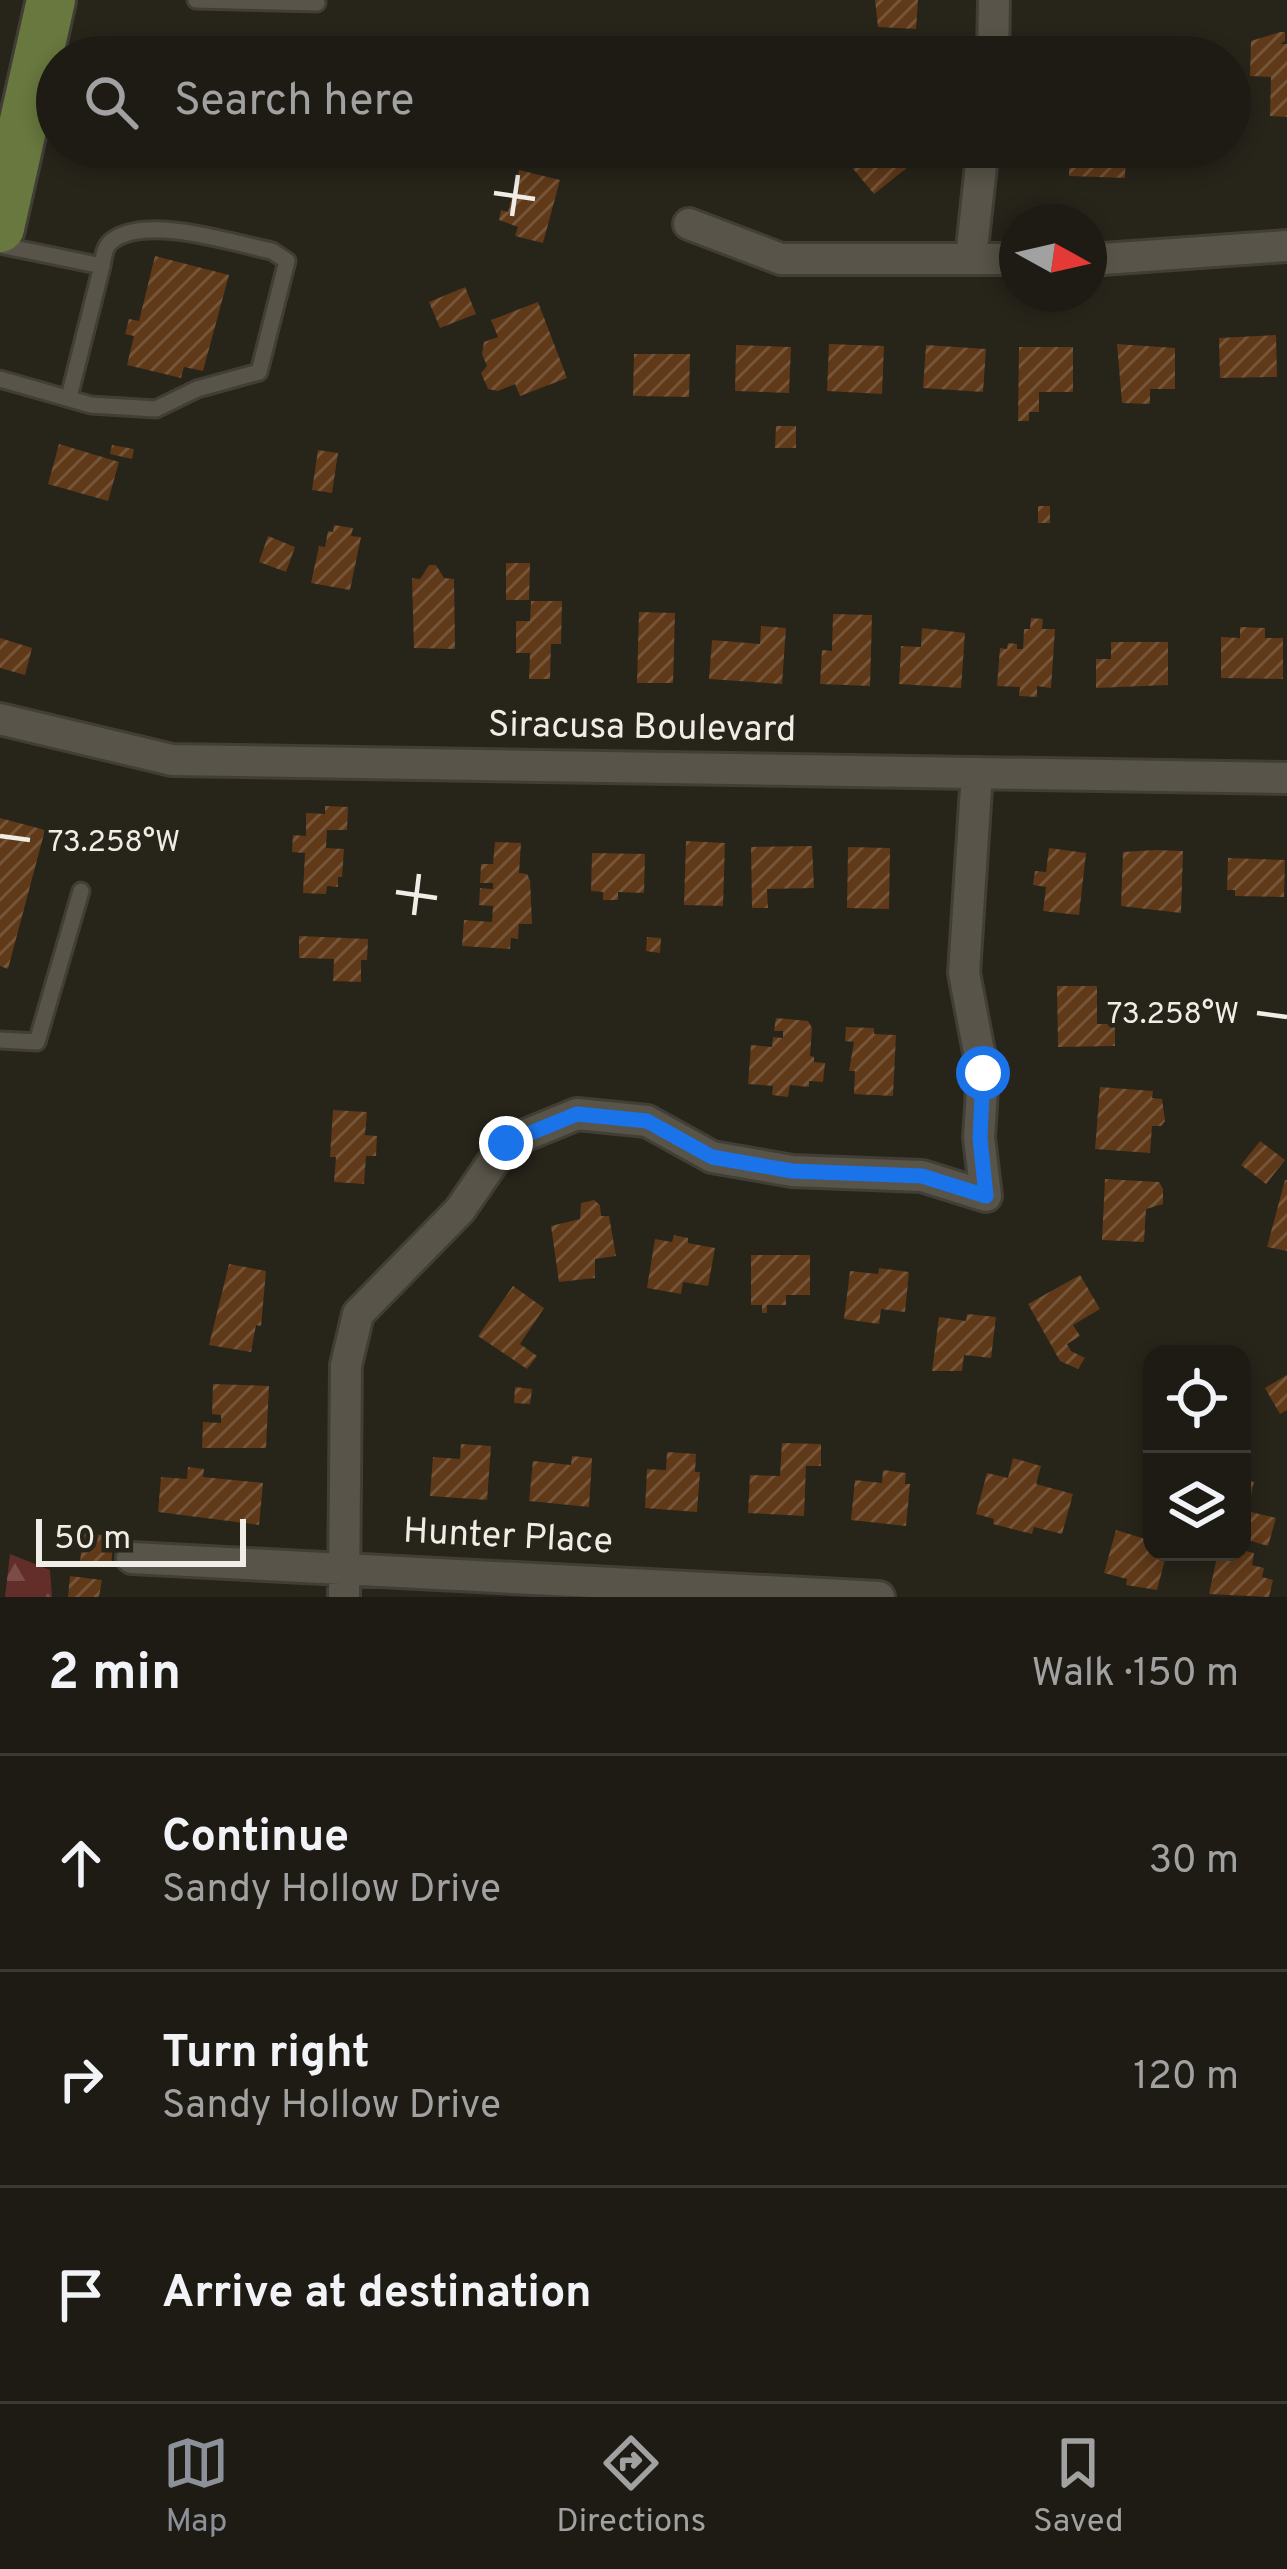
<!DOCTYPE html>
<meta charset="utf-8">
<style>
:root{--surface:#1d1b14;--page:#25241d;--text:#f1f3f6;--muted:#a0a1a0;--line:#3b3934;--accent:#8c9099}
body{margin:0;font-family:Overpass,sans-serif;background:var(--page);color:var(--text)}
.controls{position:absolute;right:36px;bottom:36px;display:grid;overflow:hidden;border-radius:24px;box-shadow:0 6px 18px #0003}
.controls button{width:108px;height:108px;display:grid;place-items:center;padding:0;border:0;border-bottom:3px solid var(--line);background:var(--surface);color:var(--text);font:60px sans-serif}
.compass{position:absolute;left:999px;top:204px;width:108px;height:108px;border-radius:50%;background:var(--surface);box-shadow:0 6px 18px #0003;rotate:98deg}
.scale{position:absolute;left:36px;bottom:30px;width:210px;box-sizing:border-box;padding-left:12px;border:6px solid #efede6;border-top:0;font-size:33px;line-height:42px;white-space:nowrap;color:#efede6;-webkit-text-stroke:9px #27241a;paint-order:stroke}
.stop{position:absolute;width:36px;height:36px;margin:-27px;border:9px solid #1a73e8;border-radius:50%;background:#fff}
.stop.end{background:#1a73e8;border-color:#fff;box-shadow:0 3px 12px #0008}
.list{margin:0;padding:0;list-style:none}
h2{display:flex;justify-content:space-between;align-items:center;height:156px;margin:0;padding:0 48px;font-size:51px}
h2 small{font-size:39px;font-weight:400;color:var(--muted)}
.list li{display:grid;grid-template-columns:78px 1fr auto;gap:36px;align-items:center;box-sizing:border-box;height:216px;padding:0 48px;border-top:3px solid var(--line)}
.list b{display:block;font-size:45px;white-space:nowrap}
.list p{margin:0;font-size:39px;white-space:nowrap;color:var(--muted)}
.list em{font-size:39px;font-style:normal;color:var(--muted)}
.icon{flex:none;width:66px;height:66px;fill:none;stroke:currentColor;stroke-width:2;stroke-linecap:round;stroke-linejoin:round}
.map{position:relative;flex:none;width:1287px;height:1597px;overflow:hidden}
.search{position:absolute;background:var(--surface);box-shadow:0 6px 18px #0003;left:36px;right:36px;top:36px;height:132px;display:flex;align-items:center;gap:30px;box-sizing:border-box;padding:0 42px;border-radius:66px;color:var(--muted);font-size:45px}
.sheet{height:804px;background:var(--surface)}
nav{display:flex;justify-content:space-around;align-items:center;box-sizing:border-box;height:168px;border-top:3px solid var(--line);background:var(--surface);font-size:33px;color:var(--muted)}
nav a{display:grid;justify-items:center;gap:6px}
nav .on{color:var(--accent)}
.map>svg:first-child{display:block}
.forest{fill:url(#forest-firs)}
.building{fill:url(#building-hatch)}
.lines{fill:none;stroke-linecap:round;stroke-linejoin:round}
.lane-casing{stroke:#413e36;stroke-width:21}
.street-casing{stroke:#413e36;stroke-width:36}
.primary-casing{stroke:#413e36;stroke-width:54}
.lane{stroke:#585449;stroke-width:15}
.street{stroke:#585449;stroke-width:30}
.primary{stroke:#69783e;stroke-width:48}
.route{stroke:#1a73e8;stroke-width:15}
.ticks{fill:none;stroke:#efede6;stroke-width:4.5}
.labels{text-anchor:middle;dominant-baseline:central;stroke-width:9;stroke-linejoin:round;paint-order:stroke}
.street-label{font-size:36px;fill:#efede6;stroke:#27241a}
.ticks-label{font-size:30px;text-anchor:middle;fill:#efede6;stroke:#27241a;stroke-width:9;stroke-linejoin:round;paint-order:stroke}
</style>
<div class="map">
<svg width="1287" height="1597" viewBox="0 0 1287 1597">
<defs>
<pattern id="forest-firs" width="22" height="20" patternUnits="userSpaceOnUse" patternTransform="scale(3)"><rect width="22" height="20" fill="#632e2a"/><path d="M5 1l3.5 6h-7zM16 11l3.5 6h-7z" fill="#7a4d49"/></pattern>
<pattern id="building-hatch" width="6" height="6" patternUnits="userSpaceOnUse" patternTransform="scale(3)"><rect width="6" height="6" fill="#5f3918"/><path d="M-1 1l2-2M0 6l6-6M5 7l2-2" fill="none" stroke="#76563a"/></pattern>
</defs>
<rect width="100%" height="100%" fill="#27241a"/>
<path class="forest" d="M10,1554L50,1570L52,1597H5Z"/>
<path class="building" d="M875,0H918L916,29L878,27Z
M1280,32H1285V41L1280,44H1287V117L1270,116L1271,77L1250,76L1251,41Z
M1085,39L1126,41L1125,57H1084Z
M1230,82L1239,83V100H1230Z
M860,147H906L917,160L874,194L845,159Z
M1070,147H1126L1125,178L1069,176Z
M519,170L560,180L543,243L515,236L518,227L499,220L501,210L508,212Z
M155,256L229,275L203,371L184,367L181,378L127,365L134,336L125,334L129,319L139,321Z
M465,287L476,314L440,328L429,302Z
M538,302L567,378L520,396L515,384L498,391L488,389L481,373L487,366L482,354L484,342L498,337L491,320Z
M1276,335L1277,377L1220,378L1219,338Z
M829,344L884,346L882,394L827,391Z
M1117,344L1175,348V389H1150V404L1122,403Z
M736,345L791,347L789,393L735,391Z
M926,345L986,349L983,392L923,388Z
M1019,347H1073V392H1039V412H1029V421H1018Z
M634,354H690L689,397L633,396Z
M776,426H796V448H775Z
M59,444L119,462L108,501L48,484Z
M112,445L134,449L132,459L110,454Z
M318,450L338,453L332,493L312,490Z
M1038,506H1050V523H1038Z
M334,525L353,528L351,536L361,537L350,590L311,583L319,546L325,547L328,531L333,532Z
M268,536L295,547L286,572L259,562Z
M506,563H530L529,600H506Z
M429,565H436L444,578L454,579L455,649L414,648L412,578L420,579Z
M531,601H562L561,644H551L550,679H529L530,653H516V621H530Z
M639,612L675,613L673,683H637Z
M833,614L872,615L870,686L820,684L822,650L832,651Z
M1031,618L1043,619L1042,629H1055L1051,688L1037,686V697L1019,696L1020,687L997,686L1000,648L1007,649L1008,643L1017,644V649H1023L1024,629H1030Z
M761,626L786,628L782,684L709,679L712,640L760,644Z
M1240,627L1265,628V638H1283V679L1221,678V637L1240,638Z
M922,628L965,633L961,688L899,684L901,646L921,647Z
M0,638L32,648L25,675L0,668Z
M1111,642H1168V685L1096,688V659H1111Z
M325,806L348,807L347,830H327L326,848L344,849L342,877H338V887L327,886L326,894L303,893L305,853L292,852L293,835L306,836V813L325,814Z
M0,818L45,830L8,969L0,966Z
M686,841L725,843L723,906L684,905Z
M495,842L521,843L519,873L527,874L530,880L532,924H519L518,939L511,938L510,949L462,946L464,920L492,922L493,906L479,905L480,888L493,889V883H480L481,864H493Z
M812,846L814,888L767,889L768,908H752L751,847Z
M848,847L890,848L889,909L847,908Z
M1049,848L1086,853L1079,915L1043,911L1046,887L1033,885L1035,871L1046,872Z
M1155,850L1183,851L1181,913L1121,906L1123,852Z
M592,853L645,854L644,893L618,892V900H603V892L591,891Z
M1228,858L1285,860L1284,897L1235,896V890H1227Z
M299,936L368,939L367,960H361V982L333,981L334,959L299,958Z
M647,937L661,938L660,953L646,951Z
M1057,986H1097V1024H1115V1046L1058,1047Z
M776,1018L808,1021L812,1028L810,1056L814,1057V1062L825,1063L823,1082L809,1081V1087L790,1085L788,1097L772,1095L773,1086L748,1084L751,1045L772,1047L773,1037L783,1038V1031H774Z
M846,1027L874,1028V1034L896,1035L893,1096L854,1094L855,1071H849L854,1042L845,1041Z
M1100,1087L1153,1091L1152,1098L1162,1099L1165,1121L1161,1126H1152L1150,1153L1095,1149Z
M333,1110L367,1112L365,1135L377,1136L376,1156H366L364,1184L334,1182L336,1157H330Z
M1260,1141L1285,1160L1266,1184L1241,1165Z
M1105,1179L1159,1182L1163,1189V1204L1146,1209L1144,1242L1102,1240Z
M1285,1180H1287V1251L1267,1247Z
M594,1200L600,1205L601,1216H609L616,1256L595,1259V1278L559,1282L551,1226L580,1219L581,1203Z
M674,1235L688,1238V1243L715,1248L708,1286L683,1282L681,1294L647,1288L655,1239L672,1242Z
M751,1255H810V1295H786V1305H767V1313H762V1305H751Z
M229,1264L266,1271L261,1326L256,1325L251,1352L209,1345Z
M879,1268L909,1272L905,1312L881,1309L879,1324L844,1319L850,1271L878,1274Z
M1080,1275L1100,1309L1073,1325L1080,1336L1067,1344L1071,1351L1085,1358L1078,1369L1060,1361L1028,1304Z
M513,1286L544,1308L520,1344L537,1356L527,1369L478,1336Z
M967,1314L996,1317L991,1358L964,1355L962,1371H932L939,1317L966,1321Z
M1287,1375V1410L1280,1414L1265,1388Z
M213,1384L269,1386L266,1448H202L203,1422L221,1423V1415L212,1414Z
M515,1387L532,1389L530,1404L514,1403Z
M782,1443L821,1444V1466H806L804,1516L748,1513L750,1475L780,1476Z
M461,1444L491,1446L487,1500L430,1496L433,1457L460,1459Z
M667,1452L696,1454L695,1472H700L697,1512L645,1508L647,1469L666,1470Z
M572,1456L592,1458L589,1507L529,1501L533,1461L571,1465Z
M1013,1458L1041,1466L1036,1484L1073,1494L1062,1534L1034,1527L1032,1534L993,1524L994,1519L976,1514L987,1473L1008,1478Z
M188,1467L204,1469L203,1477L263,1483L259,1525L158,1512L161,1477L187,1479Z
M883,1470L906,1473L905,1484H910L906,1526L851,1520L855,1480L882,1483Z
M1242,1478L1254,1482L1251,1495L1242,1492Z
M1251,1512L1276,1518L1268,1546L1244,1539Z
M1116,1530L1152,1541V1552H1167L1157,1590L1126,1585L1127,1579L1104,1573Z
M83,1533L114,1536L111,1566L80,1563Z
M1242,1550L1254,1553L1252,1565L1264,1568L1262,1577L1273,1580L1269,1597L1209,1594L1218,1552H1224L1222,1558L1229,1559L1231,1552Z
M70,1576L102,1580L99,1597H68Z"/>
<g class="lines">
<g class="lane-casing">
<path id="lane" d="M196,0L317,3
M0,245L102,266C104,256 104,246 113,240C149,215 232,243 272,251L287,261L259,372L197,389L156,409L91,405L0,379
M69,397L102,266
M0,1040L37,1042L81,891"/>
</g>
<g class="street-casing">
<path id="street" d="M993,57L994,0
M689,224L781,259H1017
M971,258L983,147
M1089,260L1287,246
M0,719L172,760L1287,778
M132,1558L879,1597
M344,1597L346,1365L358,1314L460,1210L506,1143L577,1114L647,1121L712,1157L792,1171L922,1176L986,1196L979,1138L983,1073L964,973L977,773"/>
</g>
<g class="primary-casing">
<path id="primary" d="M0,228L51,0"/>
</g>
<use href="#lane" class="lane"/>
<use href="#street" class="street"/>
<use href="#primary" class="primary"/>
</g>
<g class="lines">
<path class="route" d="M506,1143L577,1114L647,1121L712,1157L792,1171L922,1176L986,1196L980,1138L983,1073"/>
</g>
<path class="ticks" d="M494,193L535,199M512,216L518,175M0,836L30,840M396,892L437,898M414,915L419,874M1257,1013L1287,1017"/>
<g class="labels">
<g class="street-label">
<text transform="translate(642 729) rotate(1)">Siracusa Boulevard</text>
<text transform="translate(508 1538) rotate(3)">Hunter Place</text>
</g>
</g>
<g class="ticks-label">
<text x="114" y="851">73.258°W</text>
<text x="1173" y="1023">73.258°W</text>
</g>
</svg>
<div class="controls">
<button><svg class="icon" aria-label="locate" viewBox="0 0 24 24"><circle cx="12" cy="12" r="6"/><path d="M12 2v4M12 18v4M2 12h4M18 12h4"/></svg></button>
<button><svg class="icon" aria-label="layers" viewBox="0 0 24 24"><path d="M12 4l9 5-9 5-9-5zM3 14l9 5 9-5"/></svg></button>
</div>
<svg class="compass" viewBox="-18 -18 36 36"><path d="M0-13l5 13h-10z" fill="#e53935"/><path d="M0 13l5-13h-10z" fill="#a0a1a0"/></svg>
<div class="scale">50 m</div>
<div class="stop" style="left:983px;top:1073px"></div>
<div class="stop end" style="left:506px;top:1143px"></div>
<div class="search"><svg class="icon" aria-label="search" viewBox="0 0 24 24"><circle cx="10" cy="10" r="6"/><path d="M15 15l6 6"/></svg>Search here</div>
</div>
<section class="sheet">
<h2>2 min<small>Walk · 150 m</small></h2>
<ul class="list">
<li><svg class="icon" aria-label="ahead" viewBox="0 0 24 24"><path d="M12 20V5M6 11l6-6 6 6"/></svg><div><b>Continue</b><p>Sandy Hollow Drive</p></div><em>30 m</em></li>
<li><svg class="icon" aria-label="right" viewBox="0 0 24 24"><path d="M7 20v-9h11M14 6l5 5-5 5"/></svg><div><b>Turn right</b><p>Sandy Hollow Drive</p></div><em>120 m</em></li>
<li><svg class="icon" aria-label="arrive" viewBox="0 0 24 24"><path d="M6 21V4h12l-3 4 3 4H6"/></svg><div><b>Arrive at destination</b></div></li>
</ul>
</section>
<nav>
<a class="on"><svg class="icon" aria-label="map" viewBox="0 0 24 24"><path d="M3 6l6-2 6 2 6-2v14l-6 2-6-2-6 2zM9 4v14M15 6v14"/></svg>Map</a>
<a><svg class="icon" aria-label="directions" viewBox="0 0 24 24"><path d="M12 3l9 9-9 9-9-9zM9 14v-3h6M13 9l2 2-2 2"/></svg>Directions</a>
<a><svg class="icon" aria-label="saved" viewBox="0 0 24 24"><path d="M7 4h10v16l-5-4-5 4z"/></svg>Saved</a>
</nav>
